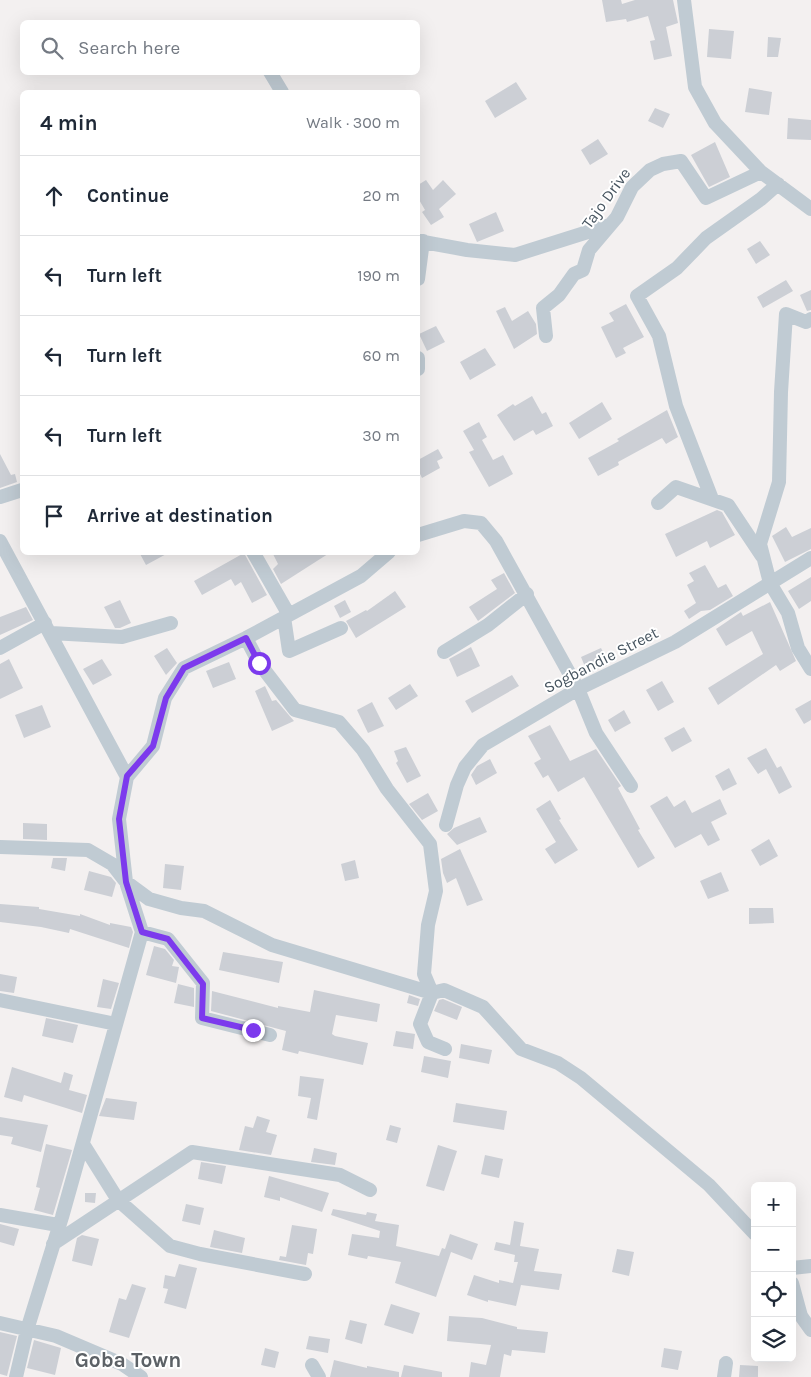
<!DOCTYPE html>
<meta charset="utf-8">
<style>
:root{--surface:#fff;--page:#f6f6f7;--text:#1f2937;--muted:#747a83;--line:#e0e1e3}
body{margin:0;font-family:Karla,sans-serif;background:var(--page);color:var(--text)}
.controls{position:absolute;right:15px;bottom:15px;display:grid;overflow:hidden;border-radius:8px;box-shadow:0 5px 20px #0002}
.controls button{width:45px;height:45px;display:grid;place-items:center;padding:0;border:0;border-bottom:1px solid var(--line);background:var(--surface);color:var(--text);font:25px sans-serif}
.stop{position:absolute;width:15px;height:15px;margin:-11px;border:4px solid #7c3aed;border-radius:50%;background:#fff}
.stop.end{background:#7c3aed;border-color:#fff;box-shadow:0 1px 5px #0008}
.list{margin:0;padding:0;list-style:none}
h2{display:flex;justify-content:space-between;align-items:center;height:65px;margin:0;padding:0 20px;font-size:21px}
h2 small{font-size:16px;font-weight:400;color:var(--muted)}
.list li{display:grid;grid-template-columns:32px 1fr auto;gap:15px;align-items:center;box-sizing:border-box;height:80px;padding:0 20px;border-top:1px solid var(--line)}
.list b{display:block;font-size:19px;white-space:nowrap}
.list em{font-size:16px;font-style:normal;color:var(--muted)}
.icon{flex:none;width:28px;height:28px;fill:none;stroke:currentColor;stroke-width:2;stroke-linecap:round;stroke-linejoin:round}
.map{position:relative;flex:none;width:811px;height:1377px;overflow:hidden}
.search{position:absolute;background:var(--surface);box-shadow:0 5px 20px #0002;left:20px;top:20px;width:400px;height:55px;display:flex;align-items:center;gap:12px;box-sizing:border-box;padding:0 18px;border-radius:8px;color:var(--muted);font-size:19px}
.panel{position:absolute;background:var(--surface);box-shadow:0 5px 20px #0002;left:20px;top:90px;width:400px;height:465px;border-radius:8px}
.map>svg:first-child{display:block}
.building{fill:#cccfd5}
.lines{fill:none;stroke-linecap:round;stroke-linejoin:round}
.minor{stroke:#c0cbd3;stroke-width:14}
.route{stroke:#7c3aed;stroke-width:6}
.labels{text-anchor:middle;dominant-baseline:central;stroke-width:4;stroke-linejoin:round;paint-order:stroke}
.street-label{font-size:16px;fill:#46545f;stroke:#fff}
.district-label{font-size:21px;font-weight:bold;fill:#5c6166;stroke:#fff}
</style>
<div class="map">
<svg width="811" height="1377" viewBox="0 0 811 1377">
<rect width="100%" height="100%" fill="#f3f0f0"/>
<path class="building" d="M602,0H621L622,4L635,0H673L678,23L666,27L672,56L654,60L650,41L655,40L648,16L627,22L626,19L606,22Z
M709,29L734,31L731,59L707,57Z
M768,37L781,38L778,57H767Z
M516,82L527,99L495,118L485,101Z
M749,88L772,92L769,115L745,112Z
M655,108L670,114L663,128L648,121Z
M788,118L811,120V140L787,139Z
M598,139L608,154L590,165L581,150Z
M715,142L730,177L709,187L691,155Z
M426,180L433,190L443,180L456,194L439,209L444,217L431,225L422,212L425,210L418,198V185Z
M496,212L504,231L477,242L469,224Z
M760,241L770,255L756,264L747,249Z
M786,280L793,291L763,308L757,297Z
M811,290V310L807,311L800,295Z
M626,304L644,337L623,348L626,353L616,358L601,327L614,321L609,313Z
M505,307L512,321L528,311L536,324L537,334L514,349L496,311Z
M436,326L445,342L427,351L419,334Z
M485,348L496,365L470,380L460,362Z
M532,396L542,414L546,412L553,426L536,435L533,430L514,441L497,415L513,404L515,406Z
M602,402L612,419L579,439L569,423Z
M667,410L678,437L666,444L662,438L618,462L619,465L598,476L588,458L619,441L617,439Z
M479,422L487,437L482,440L493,460L503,455L513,474L489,487L469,452L474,450L463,431Z
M438,449L443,458L437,461L440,468L422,478L418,470V460Z
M0,454L11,475L15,474L17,482L0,488Z
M717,510L722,512L735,535L710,548L707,541L676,557L665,534Z
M786,527L792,537L811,528V549L785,562L772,536Z
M139,552H170L146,565Z
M272,552H331L281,584L273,569L278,564Z
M244,553L267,595L252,603L241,582L235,586L231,579L202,595L194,581Z
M705,565L718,588L726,584L733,596L710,610L701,611L689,619L684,611L696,603L687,585L694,581L689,573Z
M504,573L515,593L478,621L469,607L497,589L491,580Z
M811,577V601L799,609L788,591Z
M395,591L406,607L356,638L346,621L366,610L367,611Z
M120,600L131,623L120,628H115L104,607Z
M345,600L351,612L340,618L334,606Z
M770,602L796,661L780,671L776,665L718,705L708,688L763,654L752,631L726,646L716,629L741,612L743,616Z
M26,607L33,620L0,635V617Z
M471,647L480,666L457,677L449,659Z
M167,648L177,663L166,675L154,656Z
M601,648L609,664L588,674L581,657Z
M9,659L23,688L0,699V664Z
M102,659L112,675L93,685L83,669Z
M229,662L236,679L213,688L206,671Z
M512,675L519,686L472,713L465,701Z
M662,681L674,702L658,711L646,690Z
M410,684L418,696L396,710L388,698Z
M265,686L272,701L276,700L294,721L272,731L255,691Z
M811,700V720L804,724L795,709Z
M372,702L384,726L368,733L357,710Z
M42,705L51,727L24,738L15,715Z
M624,710L631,723L615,732L608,720Z
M550,725L570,761L596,749L621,786L618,788L640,829L638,830L655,858L638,868L584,777L558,792L548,775L543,778L534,763L541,759L528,736Z
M684,727L692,741L672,752L664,738Z
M406,747L421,776L407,783L396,763L398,761L394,751Z
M766,748L777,768L781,766L792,787L779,794L766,769L758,774L747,758Z
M490,759L497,773L476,785L471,775L477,766Z
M729,768L737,784L723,791L715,776Z
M428,793L438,811L422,820L409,804Z
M667,796L674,807L685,800L692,813L720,799L727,814L711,822L720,840L708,846L701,834L675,848L650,806Z
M550,800L561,819L559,820L578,850L555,864L545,849L556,842L536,809Z
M480,817L487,832L457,845L447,834L454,828Z
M23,823L47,824V840L23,839Z
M769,839L778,856L760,866L751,850Z
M460,849L483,900L467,906L456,878L447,883L443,873L441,859Z
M53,858H67L65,871L51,868Z
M355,860L359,878L345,881L341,864Z
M165,864L184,866L181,890L163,888Z
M89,871L111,877L116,883L112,897L84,890Z
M721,872L729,891L708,899L700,881Z
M0,904L39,907V909L80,916V914L110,925V923L131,927L133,932L129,948L70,929L69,933L41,927L0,922Z
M749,908H773L774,923L749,924Z
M154,946L165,949L174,960L172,966L179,967L176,983L146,975Z
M223,952L283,962L279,983L219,970Z
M0,974L17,977L14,993L0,991Z
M103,979L119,983L111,1009L97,1007Z
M178,984L194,988V1007L174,1003Z
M314,990L380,1004L377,1022L336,1015L332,1034L335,1036L368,1043L363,1065L299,1051L298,1054L282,1050L286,1031L211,1011L212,991L278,1008V1006L310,1012Z
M409,995L420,999L418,1006L407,1003Z
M443,999L462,1007L457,1020L434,1011L439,1000Z
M46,1018L78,1025L73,1043L42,1036Z
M396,1031L415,1034L413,1049L393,1046Z
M461,1044L492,1050L489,1064L459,1058Z
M424,1056L451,1061L448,1078L421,1072Z
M12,1067L61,1083L64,1072L73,1075L69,1090L87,1095L82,1113L24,1095L22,1102L4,1097Z
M300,1076L324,1079L317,1120L307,1118L311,1098L298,1096Z
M106,1098L137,1102L134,1120L99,1116Z
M456,1103L507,1111L504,1130L453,1122Z
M257,1116L270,1120L266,1132L277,1135L271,1155L239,1150L245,1126L253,1128Z
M0,1117L48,1125L41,1152L11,1144L13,1137L0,1135Z
M390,1125L401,1128L397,1143L386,1140Z
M46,1144L72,1150L53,1215L34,1210L40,1188L36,1187Z
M438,1145L457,1151L444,1191L426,1186Z
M314,1148L337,1153L335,1165L311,1162Z
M485,1155L503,1159L499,1178L481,1174Z
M201,1162L226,1166L222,1184L198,1179Z
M269,1176L329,1193L322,1212L280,1197V1201L264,1197Z
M85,1193H96L95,1203L85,1202Z
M186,1204L204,1208L200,1225L182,1221Z
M333,1209L366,1215L367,1212L377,1214L375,1221L399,1225L396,1246L439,1256L442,1248L445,1249L450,1234L478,1244L472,1260L451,1252L436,1297L395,1283L401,1262L368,1256L367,1259L348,1255L352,1234L379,1238L380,1231L331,1215Z
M514,1221L524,1223L520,1246L539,1249L534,1271L562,1274L559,1290L521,1285L516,1306L488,1300V1302L467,1295L474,1275L499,1283V1280L513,1283L518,1262H514L515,1255L494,1250L496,1242L510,1245Z
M0,1224L19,1229L14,1246L0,1242Z
M292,1225L317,1229L313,1254L308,1253L306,1265L279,1260L280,1256L286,1257Z
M214,1230L245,1238L242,1253L210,1247Z
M82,1235L99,1239L92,1266L72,1261L77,1238Z
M617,1249L634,1252L629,1276L612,1272Z
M179,1264L197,1268L186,1309L164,1303L168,1289L163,1288L165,1275L175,1277Z
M132,1284L146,1288L129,1338L109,1332L119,1298L126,1300Z
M391,1304L420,1313L413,1334L384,1325Z
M449,1316L482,1318L517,1327V1329L548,1332L545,1353L512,1350L511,1356L504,1354L500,1377H469L471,1362L486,1365L491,1345L447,1341Z
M350,1320L367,1324L362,1344L345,1339Z
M0,1332L17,1336L7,1376L0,1374Z
M309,1336L330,1339L328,1353L306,1349Z
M34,1340L61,1348L55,1375L27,1368Z
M265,1348L279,1352L275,1368L261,1365Z
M664,1348L682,1351L678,1370L661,1367Z
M334,1360L367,1368V1366L399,1372V1377H330Z
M404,1365L442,1372V1377H401Z
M740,1365L758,1366V1377H739Z"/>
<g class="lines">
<path class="minor" d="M684,0L695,87L715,123L761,172L811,209
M270,72L282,92
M418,241L467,250L515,255L610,225
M418,279L423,241
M811,319L806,322L786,314L781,392L779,482L760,544L770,583L788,613L798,648L811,669
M546,336L543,308L559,295L574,274L583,270L589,250L617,217L632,187L650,170L663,164L681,161L706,198L761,172
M418,358V369
M0,497L22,490
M712,499L676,406L659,336L637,296L677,268L706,238L761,199L778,184
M658,503L676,487L728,505L762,556
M418,535L464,521L481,523L496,541L578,689L596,733L631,786
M0,541L127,777L119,819L126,882L142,932L62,1217L27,1330L16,1377
M253,552L289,615
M284,617L289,651L341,628
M51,633L122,637L171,623
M246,638L259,663L295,710L339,722L363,750L387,789L430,844L436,891L428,925L424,974L432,993L420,1024L428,1042L445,1049
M0,648L45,623
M444,652L488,625L527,594
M127,777L153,746L165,698L184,668L246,638L361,576L389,552
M446,825L457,785L465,767L483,745L578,689L675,642L811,558
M0,847L88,850L112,864L126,882L149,899L181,908L204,911L272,945L432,993L444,990L483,1007L521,1049L558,1063L581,1078L709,1185L755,1234
M142,932L168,939L203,983L202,1018L270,1035
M0,1000L116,1024
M83,1144L118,1200L170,1246L200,1254L305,1274
M0,1215L58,1225
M53,1244L192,1152L340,1175L370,1190
M792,1268L811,1266
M792,1283L801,1316L811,1330
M0,1323L56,1336L122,1364L141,1377
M312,1365L319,1377
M724,1377L726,1363"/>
</g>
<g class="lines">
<path class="route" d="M253,1030L202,1018L203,984L168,939L142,932L126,882L119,819L127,776L153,746L166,698L184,668L246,638L259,663"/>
</g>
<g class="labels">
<g class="street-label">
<text transform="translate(606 198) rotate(-54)">Tajo Drive</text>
<text transform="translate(601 660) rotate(-27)">Sogbandie Street</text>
</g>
<g class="district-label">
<text x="128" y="1360">Goba Town</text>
</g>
</g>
</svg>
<div class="controls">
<button>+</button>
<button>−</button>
<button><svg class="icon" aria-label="locate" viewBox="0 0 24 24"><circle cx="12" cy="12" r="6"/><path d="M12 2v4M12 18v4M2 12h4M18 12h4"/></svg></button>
<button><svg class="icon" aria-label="layers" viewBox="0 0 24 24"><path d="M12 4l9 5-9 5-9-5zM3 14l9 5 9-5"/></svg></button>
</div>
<div class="stop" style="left:259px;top:663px"></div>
<div class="stop end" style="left:253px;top:1030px"></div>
<div class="search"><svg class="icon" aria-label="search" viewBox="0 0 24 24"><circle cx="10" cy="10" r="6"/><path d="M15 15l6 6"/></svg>Search here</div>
<section class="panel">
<h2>4 min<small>Walk · 300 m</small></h2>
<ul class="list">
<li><svg class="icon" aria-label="ahead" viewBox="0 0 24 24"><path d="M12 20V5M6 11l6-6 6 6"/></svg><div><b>Continue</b></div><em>20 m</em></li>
<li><svg class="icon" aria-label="left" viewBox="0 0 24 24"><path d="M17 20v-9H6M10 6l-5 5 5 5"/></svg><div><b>Turn left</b></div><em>190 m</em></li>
<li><svg class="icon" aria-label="left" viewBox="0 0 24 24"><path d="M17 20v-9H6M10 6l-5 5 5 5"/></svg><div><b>Turn left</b></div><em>60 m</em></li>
<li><svg class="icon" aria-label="left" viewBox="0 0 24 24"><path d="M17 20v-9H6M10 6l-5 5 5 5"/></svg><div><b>Turn left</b></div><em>30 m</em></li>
<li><svg class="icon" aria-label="arrive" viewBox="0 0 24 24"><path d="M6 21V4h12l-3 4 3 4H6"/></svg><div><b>Arrive at destination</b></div></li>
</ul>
</section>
</div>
